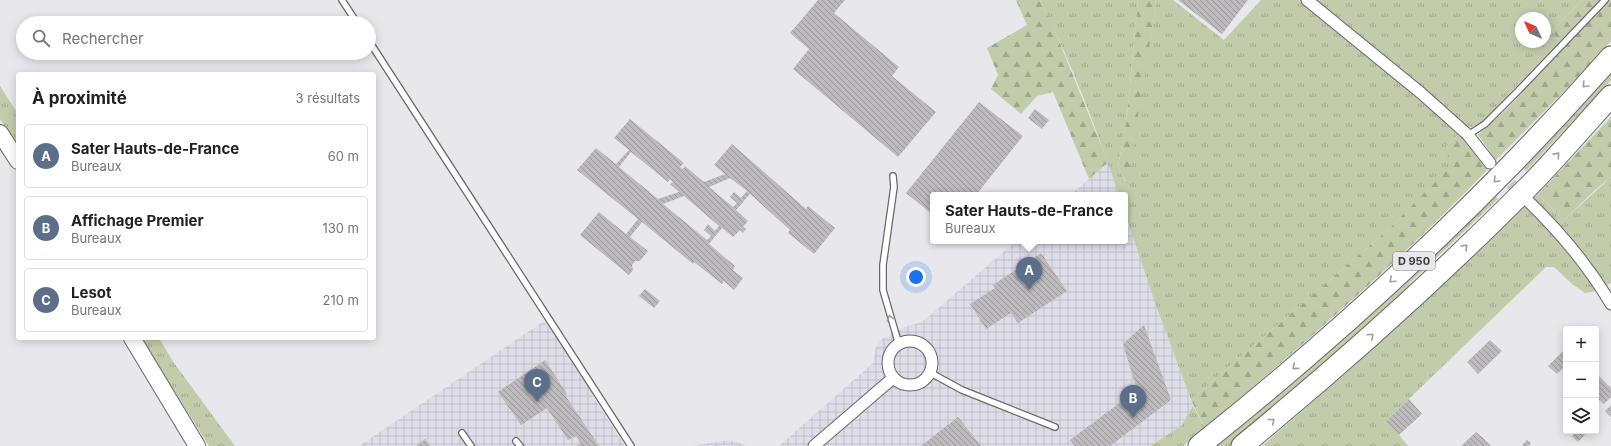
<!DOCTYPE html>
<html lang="fr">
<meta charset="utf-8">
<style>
:root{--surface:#fff;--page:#f2f2f2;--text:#202124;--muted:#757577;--line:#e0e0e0;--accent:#c33668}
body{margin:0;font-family:Inter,sans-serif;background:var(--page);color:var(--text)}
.controls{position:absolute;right:12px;bottom:12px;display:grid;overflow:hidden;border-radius:4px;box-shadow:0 2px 10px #0003}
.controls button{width:36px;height:36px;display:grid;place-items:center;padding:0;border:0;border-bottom:1px solid var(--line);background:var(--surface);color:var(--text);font:20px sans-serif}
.compass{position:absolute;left:1515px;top:12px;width:36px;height:36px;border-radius:50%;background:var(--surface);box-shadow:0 2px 10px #0003;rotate:314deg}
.you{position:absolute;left:916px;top:277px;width:14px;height:14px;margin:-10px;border:3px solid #fff;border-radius:50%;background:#1a73e8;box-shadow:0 0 0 6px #1a73e833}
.badge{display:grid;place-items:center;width:26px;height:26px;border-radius:50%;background:var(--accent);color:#fff;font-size:13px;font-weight:700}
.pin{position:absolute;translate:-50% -33px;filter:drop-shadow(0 1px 2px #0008)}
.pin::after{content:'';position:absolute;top:21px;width:14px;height:12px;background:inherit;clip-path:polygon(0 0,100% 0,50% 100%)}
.popup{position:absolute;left:930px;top:192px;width:198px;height:52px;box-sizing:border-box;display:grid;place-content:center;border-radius:4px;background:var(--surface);filter:drop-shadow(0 1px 3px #0005);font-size:13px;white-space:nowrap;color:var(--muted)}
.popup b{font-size:15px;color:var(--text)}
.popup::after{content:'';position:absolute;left:50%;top:100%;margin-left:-8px;border:8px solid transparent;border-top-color:var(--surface)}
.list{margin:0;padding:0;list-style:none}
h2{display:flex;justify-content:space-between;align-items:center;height:52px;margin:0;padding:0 16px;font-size:17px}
h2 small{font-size:13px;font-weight:400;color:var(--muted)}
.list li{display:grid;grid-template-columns:26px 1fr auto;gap:12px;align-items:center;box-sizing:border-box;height:64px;margin:0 8px 8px;padding:0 8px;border:1px solid var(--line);border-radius:4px}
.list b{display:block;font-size:15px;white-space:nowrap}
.list p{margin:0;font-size:13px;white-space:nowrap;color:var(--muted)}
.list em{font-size:13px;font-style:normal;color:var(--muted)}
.icon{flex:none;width:22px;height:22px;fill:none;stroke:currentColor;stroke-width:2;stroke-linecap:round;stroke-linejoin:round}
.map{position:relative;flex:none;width:1611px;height:446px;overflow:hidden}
.search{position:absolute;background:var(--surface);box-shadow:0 2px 10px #0003;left:16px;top:16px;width:360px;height:44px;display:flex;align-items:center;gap:10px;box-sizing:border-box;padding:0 14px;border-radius:22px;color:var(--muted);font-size:15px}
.panel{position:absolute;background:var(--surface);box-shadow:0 2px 10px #0003;left:16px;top:72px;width:360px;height:268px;border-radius:4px}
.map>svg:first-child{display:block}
.industrial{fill:url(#industrial-grid)}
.grass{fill:url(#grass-tufts);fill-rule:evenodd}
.forest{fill:url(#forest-firs)}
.building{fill:url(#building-back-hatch);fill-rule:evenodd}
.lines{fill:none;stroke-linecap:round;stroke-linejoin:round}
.street-tunnel{stroke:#c6c6c9;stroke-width:11;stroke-dasharray:11 5.5;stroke-linecap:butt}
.lane-casing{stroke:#676669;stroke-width:8}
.street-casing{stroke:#676669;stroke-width:13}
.secondary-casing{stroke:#676669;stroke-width:18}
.highway-casing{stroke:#676669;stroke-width:23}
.lane{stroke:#fff;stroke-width:5.5}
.street{stroke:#fff;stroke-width:11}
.secondary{stroke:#fff;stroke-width:16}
.highway{stroke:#fff;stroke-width:21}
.oneway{stroke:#9e9e9e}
.labels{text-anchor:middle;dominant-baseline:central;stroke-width:3.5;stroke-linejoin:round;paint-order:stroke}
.shield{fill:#e8e8ec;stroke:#707072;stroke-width:1}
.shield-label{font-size:11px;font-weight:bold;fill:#3c3c3d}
</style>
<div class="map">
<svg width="1611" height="446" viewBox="0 0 1611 446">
<defs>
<pattern id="industrial-grid" width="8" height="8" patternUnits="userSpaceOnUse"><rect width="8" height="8" fill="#dedde8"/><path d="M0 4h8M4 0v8" fill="none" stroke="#bfbfc8"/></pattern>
<pattern id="grass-tufts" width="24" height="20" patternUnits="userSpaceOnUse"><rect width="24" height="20" fill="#c2ccab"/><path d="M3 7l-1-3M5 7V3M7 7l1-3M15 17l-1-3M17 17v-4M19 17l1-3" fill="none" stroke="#9fa78c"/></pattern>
<pattern id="forest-firs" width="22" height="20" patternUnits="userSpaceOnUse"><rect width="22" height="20" fill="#c2ccab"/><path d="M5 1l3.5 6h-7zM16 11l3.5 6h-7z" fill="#9fa78c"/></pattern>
<pattern id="building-back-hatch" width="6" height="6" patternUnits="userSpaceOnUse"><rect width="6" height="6" fill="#bdbabd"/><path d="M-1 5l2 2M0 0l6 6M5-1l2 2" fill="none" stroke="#9b989b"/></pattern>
</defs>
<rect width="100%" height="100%" fill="#e8e8ec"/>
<path class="industrial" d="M1108,162L1119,195H1070L1089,179Z
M1125,213L1154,300L1193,406L1181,426L1150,446H779L873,363L876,347L882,339L907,326L922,322L1016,241H1125Z
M544,321L582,371L591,393L625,446H359Z
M729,440L748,446H692Z"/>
<path class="grass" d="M1040,0H1138L1127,117L1118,167L1126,183L1157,0H1173L1224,40L1261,0H1301L1407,85L1458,135L1447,146L1450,168L1389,229L1191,400L1154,300L1125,213V195H1119C1097,130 1071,62 1040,0Z
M1315,0H1582L1552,32L1560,41L1482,122L1472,127L1464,126L1416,82ZM1521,18H1545V42H1521Z
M1611,71V80L1526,171L1521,166Z
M0,86L18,114V147L0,119Z
M1611,177V283L1592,292L1585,293L1572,284L1554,267H1546L1387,420L1408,446H1262L1347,372L1528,201L1538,194L1564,220Z
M1492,193L1498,199L1409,284L1414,287L1231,446H1213Z
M141,338H159L174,363L235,446H209Z
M1193,406L1205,428L1183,446H1150L1181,426Z"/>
<path class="forest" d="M1016,0H1040L1053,26L1108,162L1089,179L1053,92L1037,96L1021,114L991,89L998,75L987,48L1027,25Z
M1138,0H1157L1127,184L1118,167L1127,117Z
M1582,0H1600L1560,41L1552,32Z
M1609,0H1611V41L1588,67L1496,160L1478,135L1507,109Z
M1611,117V177L1595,190L1564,220L1538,194Z
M1458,135L1469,143L1488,169C1399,262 1302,345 1205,428L1191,400L1389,229L1449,168L1447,146Z"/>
<path class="building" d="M818,0H845L834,13L899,67L892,76L936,112L898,157L793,69L809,49L790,33Z
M1178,0H1248L1222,34Z
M979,102L1023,136L976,195H933V215L906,193Z
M1035,109L1049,120L1042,129L1028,118Z
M630,119L684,163L680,167L683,169L685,166L704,182L725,174L714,165L732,144L806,209L808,206L835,228L814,254L788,233L790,230L750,194L736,210L748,221L743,227L746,229L743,233L740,230L733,237L722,228L709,244L735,266L733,270L743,278L734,290L724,281L722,284L694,262L693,264L642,222L630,237L648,251L640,261H635L632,265L633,270L629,275L580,235L599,212L626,234L638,219L577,170L596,148L616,164L629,150L614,138ZM631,152L668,182L670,179L673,182L670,184L679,192L658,199L619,167ZM730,178L747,191L741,198L734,192L730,197L737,203L733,207L709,187ZM684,196L719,226L715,231L708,224L704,230L711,236L707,240L663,204Z
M1041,253L1067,291L1018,323L1011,313L986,329L970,304L995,288L993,285Z
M645,289L660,301L654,308L639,296Z
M1144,325L1171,400L1110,446H1075L1070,440L1137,390L1123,344Z
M1490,340L1502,351L1478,374L1467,362Z
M1566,348V369L1564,367L1557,374L1548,366Z
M545,360L567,394L565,395L599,446H577L581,444L576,436L568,440L547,408L521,425L498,392Z
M1596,373L1611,388V397L1604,404L1600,400L1596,404Z
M1409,399L1422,414L1399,435L1386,421Z
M1611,405V417L1605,411Z
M958,417L981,446H921Z
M1577,431H1588L1578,442L1572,436Z
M1476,432L1482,437L1491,446H1461Z
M425,439L430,446H416Z
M1527,440L1531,443L1529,446H1524L1522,445Z"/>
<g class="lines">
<path class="street-tunnel" d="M1499,172L1523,196"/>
<g class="lane-casing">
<path id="lane" d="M342,0L357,23
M369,41L631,446
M1468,135L1485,124L1518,91L1605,0
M893,176L894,187L883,265V290L899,345
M929,372L962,390L1055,427
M462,433L471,446
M516,441L520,446"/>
</g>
<g class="street-casing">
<path id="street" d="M1307,0L1421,93L1468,135L1490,163
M1528,201C1560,232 1588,265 1611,304
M888 363a22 22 0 1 1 44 0a22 22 0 1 1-44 0Z
M814,446L893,378"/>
</g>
<g class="secondary-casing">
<path id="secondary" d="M0,133L18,161
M132,338L197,446"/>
</g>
<g class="highway-casing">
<path id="highway" d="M1199,446C1347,328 1486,199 1611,57
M1242,446C1343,363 1440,276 1532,183C1559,155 1585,125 1611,96"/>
</g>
<use href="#lane" class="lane"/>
<use href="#street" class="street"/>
<use href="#secondary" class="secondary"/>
<use href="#highway" class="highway"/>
</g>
<defs><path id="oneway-chevron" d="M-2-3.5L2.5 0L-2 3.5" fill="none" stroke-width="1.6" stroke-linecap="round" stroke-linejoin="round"/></defs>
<g class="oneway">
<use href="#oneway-chevron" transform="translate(1585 85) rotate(133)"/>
<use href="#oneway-chevron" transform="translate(1557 155) rotate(-48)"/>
<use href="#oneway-chevron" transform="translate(1496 180) rotate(135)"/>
<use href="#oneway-chevron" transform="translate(1465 247) rotate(-44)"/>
<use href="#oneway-chevron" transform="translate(1392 280) rotate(137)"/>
<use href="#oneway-chevron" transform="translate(890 318) rotate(-107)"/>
<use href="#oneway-chevron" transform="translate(1371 336) rotate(-43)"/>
<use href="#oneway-chevron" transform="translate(1295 367) rotate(140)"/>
<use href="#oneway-chevron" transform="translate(1272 421) rotate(-39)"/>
</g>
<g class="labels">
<rect class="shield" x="1393" y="252" width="42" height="18" rx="3"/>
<g class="shield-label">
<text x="1414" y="261">D 950</text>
</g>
</g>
</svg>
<div class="controls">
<button>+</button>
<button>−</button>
<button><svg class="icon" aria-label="layers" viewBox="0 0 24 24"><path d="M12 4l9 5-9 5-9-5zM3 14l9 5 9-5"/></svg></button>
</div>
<svg class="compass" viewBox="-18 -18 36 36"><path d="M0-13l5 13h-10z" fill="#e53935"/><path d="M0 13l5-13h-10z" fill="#757577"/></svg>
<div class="you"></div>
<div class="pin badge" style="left:1029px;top:290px;background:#5c6f8a">A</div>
<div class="popup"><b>Sater Hauts-de-France</b>Bureaux</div>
<div class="pin badge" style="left:1133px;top:418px;background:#5c6f8a">B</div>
<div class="pin badge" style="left:537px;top:402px;background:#5c6f8a">C</div>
<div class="search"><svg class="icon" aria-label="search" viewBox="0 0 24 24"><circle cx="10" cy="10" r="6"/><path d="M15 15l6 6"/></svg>Rechercher</div>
<section class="panel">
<h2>À proximité<small>3 résultats</small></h2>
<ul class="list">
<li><span class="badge" style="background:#5c6f8a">A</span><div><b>Sater Hauts-de-France</b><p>Bureaux</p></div><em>60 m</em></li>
<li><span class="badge" style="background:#5c6f8a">B</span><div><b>Affichage Premier</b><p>Bureaux</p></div><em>130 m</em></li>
<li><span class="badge" style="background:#5c6f8a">C</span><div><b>Lesot</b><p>Bureaux</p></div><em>210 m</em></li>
</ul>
</section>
</div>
